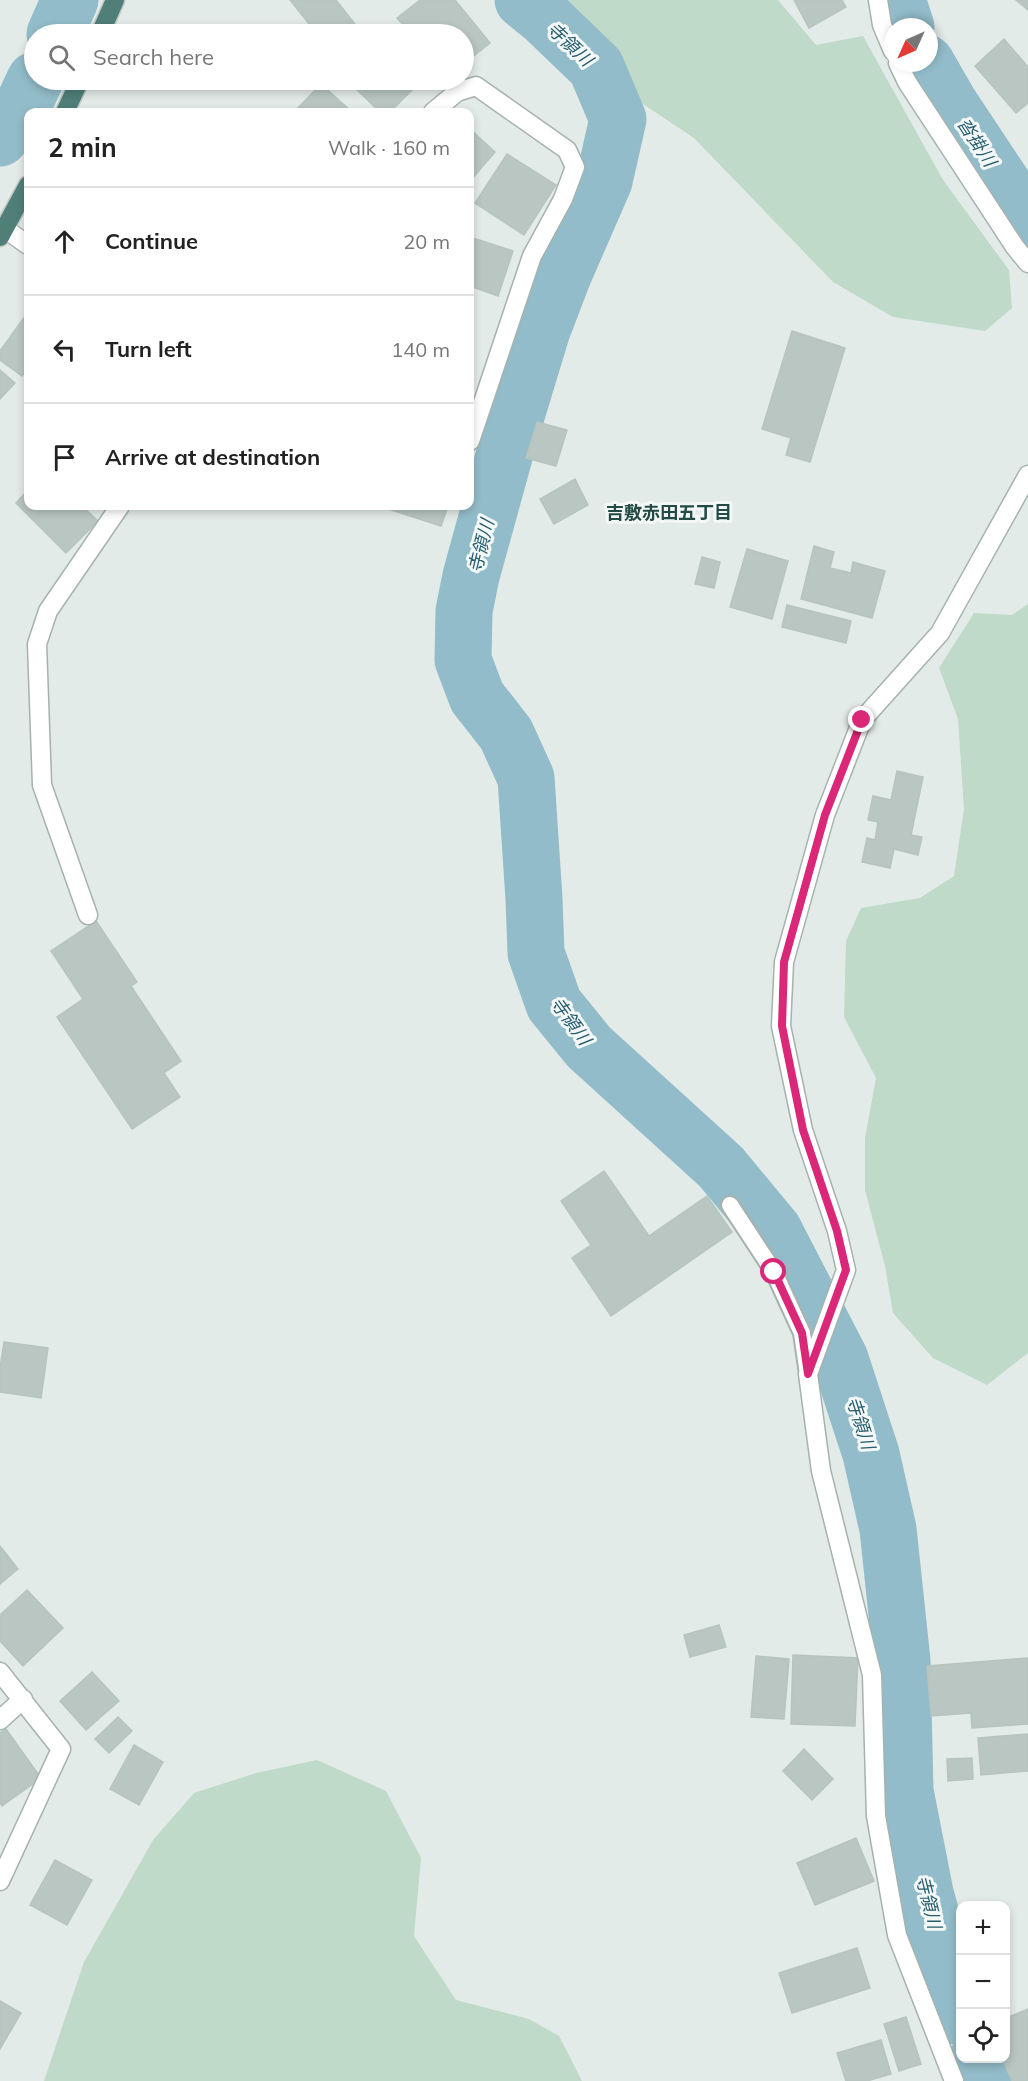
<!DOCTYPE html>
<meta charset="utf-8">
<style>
:root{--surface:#fff;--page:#f6f6f6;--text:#222;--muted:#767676;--line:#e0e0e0}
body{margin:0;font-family:Mulish,"Noto Sans JP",sans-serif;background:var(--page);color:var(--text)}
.controls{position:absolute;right:18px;bottom:18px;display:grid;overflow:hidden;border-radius:12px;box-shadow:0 3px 9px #0003}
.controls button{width:54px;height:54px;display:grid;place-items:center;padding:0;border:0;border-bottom:2px solid var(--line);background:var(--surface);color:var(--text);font:30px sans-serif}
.compass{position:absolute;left:884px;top:18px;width:54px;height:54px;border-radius:50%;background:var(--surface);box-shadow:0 3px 9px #0003;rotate:225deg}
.stop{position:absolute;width:18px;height:18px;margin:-14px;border:4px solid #db2777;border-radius:50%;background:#fff}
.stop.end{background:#db2777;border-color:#fff;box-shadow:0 2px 6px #0008}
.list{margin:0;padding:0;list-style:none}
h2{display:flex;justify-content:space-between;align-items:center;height:78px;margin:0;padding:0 24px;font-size:26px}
h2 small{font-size:20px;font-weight:400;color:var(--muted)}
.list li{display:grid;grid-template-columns:39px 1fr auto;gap:18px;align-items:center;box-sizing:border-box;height:108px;padding:0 24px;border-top:2px solid var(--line)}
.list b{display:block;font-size:22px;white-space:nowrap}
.list em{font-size:20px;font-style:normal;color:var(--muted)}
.icon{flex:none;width:33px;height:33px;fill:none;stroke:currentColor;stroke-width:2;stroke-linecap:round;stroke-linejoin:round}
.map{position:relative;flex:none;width:1028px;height:2081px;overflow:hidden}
.search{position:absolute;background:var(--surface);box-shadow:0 3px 9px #0003;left:24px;top:24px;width:450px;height:66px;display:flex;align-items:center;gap:15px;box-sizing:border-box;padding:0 21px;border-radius:33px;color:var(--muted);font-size:22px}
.panel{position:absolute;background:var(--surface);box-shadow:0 3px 9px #0003;left:24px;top:108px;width:450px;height:402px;border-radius:12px}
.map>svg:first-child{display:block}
.green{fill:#bfdac8}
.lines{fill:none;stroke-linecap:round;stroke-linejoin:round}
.river{stroke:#92bcc9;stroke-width:57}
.building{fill:#b9c6c2;stroke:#b6c4c0;stroke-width:1.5}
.service-casing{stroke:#a6b2af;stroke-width:20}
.minor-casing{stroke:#a6b2af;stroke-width:21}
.trunk-casing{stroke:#c2c8c7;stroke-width:21}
.service{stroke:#fff;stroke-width:16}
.minor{stroke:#fff;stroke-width:18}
.trunk{stroke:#507f78;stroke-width:18}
.route{stroke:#db2777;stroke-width:8}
.labels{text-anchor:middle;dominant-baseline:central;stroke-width:6;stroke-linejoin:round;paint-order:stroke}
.water-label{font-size:18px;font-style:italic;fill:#265d6f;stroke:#f3f8f6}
.neighbourhood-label{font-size:18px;font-weight:bold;fill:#234a44;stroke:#f3f8f6}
</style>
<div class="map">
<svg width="1028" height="2081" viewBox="0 0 1028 2081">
<rect width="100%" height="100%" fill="#e3ebe8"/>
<path class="green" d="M566,0H778L816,45L863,36L943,180L1009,270L1012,308L985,331L893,317L833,282L694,138L643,104L582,15Z
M1028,604V1353L987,1385L933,1358L893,1313L885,1266L865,1190V1138L876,1078L844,1017L846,941L861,908L920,898L954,876L964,809L958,719L939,668L974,613L1012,615Z
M317,1760L386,1791L421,1858L414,1936L456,2000L529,2019L559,2036L582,2081H44L84,1962L153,1840L194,1793L256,1773Z"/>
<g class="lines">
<path class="river" d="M523,0L545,18L596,67L618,119L604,181L563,275L542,330L508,442L471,576L464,611L463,660L477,697L506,734L526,778L534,899L536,953L554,1004L589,1047L721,1167L774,1231L840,1359L871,1454L888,1529L902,1661L905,1791L925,1893L955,2004L960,2017
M897,0L906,27
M55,34L70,0
M926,63L949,103L1028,222
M0,138L21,110L35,80
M978,2058L988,2081"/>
</g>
<path class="building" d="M290,0H336L358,28L349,34H317Z
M420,0H455L490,43L464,64V34H411L397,18Z
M794,0H842L846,7L809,28Z
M1016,0H1028V10Z
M1004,39L1028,67V103L1016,113L975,66Z
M347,80H410L416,86L390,112H380Z
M321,84L352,112H296L295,111Z
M470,129L495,152L470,181Z
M507,154L556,185L524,235L475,203Z
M470,237L513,251L498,296L470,286Z
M28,312V368L22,376L0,360V351Z
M792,331L845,348L810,462L786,455L791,438L762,429Z
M0,370L15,383L0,399Z
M537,422L567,430L556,466L526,458Z
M575,479L588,505L554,524L540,499Z
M28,490V506H82L98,521L66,553L16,503Z
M379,506H448L441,526Z
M814,546L834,552L830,568L851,573L853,562L885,571L872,618L801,599Z
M747,549L788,561L772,619L730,607Z
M702,557L720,562L714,588L695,584Z
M787,605L851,621L846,643L782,627Z
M897,771L923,777L911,835L922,837L918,855L894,849L890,868L862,862L867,838L875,840L878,822L868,820L873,796L891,800Z
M96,921L137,982L131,986L181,1061L164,1073L180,1097L132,1129L57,1017L83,999L51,951Z
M604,1171L649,1236L707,1196L732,1232L611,1316L572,1258L591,1245L561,1201Z
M4,1342L48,1348L41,1398L0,1392V1368Z
M0,1546L18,1569L0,1584Z
M27,1590L63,1628L23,1666L0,1641V1615Z
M719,1625L726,1647L690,1657L684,1635Z
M793,1655L858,1658L855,1726L791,1724Z
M756,1656L789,1659L784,1719L751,1717Z
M1028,1658V1724L972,1728L971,1713L931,1716L927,1666Z
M92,1672L119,1701L86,1730L60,1701Z
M118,1717L132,1731L109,1753L95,1739Z
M6,1729L41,1778L2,1806L0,1803V1733Z
M1028,1734V1771L981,1775L978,1738Z
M134,1745L163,1762L139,1805L110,1789Z
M804,1749L833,1779L812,1800L783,1771Z
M972,1758L973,1779L948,1781L947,1759Z
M856,1838L874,1881L815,1905L797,1863Z
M55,1860L92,1880L67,1925L30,1905Z
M857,1948L870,1988L792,2013L779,1973Z
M0,2001L21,2013L0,2049Z
M1028,2009V2081H1012L1002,2058H1006V2018Z
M906,2017L921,2064L899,2071L884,2024Z
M881,2040L891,2074L867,2081H846L837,2053Z"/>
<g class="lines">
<g class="service-casing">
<path id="service" d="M730,1205L774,1272L802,1333L808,1374"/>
</g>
<g class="minor-casing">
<path id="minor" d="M878,0L882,25L893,51
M898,63L907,82L1015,247L1028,263
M433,112L457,92L476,86L567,150L575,167L563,199L532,256L470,441
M5,229L28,245
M88,915L42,785L37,644L48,611L120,506
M0,1672L61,1749L0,1881
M0,1720L23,1699
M954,2081L897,1935L876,1816L872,1675L821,1471L808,1374L846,1270L837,1231L803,1130L781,1026L784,962L825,815L862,720L940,633L1028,475"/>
</g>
<g class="trunk-casing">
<path id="trunk" d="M100,34L115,0
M65,112L80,80
M0,237L28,185"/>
</g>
<use href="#service" class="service"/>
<use href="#minor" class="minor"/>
<use href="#trunk" class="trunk"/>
</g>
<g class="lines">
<path class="route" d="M774,1272L802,1333L808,1374L846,1270L837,1231L803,1130L782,1026L784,962L825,815L862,720"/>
</g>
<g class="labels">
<g class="water-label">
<text transform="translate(570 44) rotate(43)">寺領川</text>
<text transform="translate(977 142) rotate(57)">沓掛川</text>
<text transform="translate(481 546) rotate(-76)">寺領川</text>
<text transform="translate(571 1021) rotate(54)">寺領川</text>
<text transform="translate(861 1423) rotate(72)">寺領川</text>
<text transform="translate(929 1902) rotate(76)">寺領川</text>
</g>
<g class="neighbourhood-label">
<text x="669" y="512">吉敷赤田五丁目</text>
</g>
</g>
</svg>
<div class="controls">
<button>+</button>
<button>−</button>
<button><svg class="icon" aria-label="locate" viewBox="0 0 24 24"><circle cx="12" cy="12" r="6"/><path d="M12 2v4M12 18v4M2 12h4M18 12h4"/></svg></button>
</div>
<svg class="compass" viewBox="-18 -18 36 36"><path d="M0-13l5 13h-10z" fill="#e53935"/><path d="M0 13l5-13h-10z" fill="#767676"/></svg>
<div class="stop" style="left:774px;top:1272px"></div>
<div class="stop end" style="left:862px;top:720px"></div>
<div class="search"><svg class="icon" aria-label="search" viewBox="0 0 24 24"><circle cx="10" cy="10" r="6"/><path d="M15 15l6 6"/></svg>Search here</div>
<section class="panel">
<h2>2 min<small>Walk · 160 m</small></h2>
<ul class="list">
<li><svg class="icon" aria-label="ahead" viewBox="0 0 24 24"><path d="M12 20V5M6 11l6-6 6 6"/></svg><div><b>Continue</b></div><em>20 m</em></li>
<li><svg class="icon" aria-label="left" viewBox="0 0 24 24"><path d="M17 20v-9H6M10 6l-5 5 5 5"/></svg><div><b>Turn left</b></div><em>140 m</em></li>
<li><svg class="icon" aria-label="arrive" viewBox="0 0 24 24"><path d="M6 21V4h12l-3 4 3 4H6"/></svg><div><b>Arrive at destination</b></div></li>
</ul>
</section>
</div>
